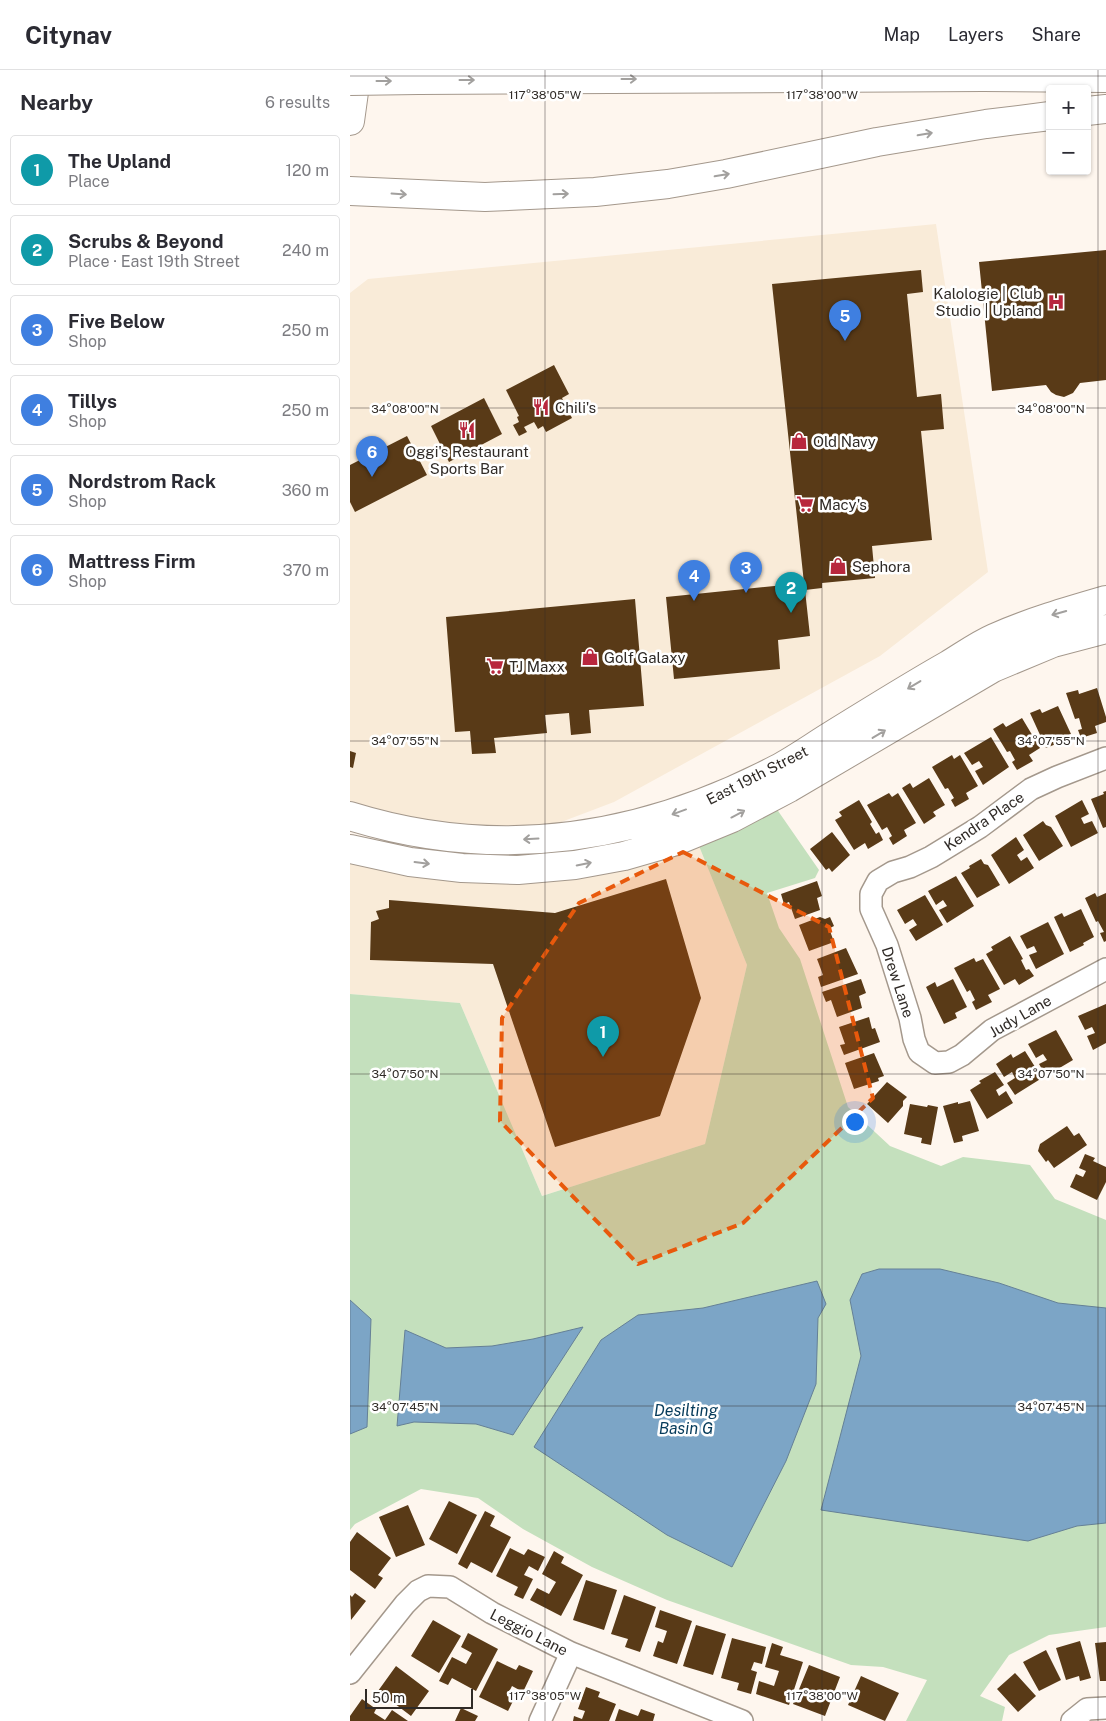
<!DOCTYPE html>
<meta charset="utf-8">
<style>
:root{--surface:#fff;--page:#f2f2f3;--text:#2b2b33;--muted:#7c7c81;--line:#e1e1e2;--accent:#ea580c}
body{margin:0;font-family:"Public Sans",sans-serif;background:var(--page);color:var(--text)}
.controls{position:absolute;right:15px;top:15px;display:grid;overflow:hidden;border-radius:5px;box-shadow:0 1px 4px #0004}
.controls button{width:45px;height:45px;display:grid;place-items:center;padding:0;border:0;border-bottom:1px solid var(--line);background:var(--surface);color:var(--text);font:25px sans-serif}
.scale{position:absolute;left:15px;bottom:12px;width:108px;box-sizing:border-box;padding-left:5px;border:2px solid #302b27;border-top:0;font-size:14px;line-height:18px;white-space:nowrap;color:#302b27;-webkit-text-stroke:4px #fff;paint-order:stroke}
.you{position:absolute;left:504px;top:1051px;width:18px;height:18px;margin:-12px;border:4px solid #fff;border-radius:50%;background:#1a73e8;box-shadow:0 0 0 8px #1a73e833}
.badge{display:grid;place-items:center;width:32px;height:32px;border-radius:50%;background:var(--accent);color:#fff;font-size:16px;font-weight:700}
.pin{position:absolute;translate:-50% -41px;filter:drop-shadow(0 1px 2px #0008)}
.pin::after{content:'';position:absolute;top:26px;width:18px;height:15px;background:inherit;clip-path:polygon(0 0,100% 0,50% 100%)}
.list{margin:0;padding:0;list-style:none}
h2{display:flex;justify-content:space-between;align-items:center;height:65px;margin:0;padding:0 20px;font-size:21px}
h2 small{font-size:16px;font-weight:400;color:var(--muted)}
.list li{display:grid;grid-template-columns:32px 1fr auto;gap:15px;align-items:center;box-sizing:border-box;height:70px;margin:0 10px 10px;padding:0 10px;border:1px solid var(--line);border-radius:5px}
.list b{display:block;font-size:19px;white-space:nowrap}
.list p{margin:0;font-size:16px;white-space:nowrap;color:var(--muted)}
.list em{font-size:16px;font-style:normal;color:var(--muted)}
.map{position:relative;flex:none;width:756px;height:1651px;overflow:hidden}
header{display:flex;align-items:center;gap:30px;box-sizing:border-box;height:70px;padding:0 25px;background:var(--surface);border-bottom:1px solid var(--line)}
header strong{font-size:24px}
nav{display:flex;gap:28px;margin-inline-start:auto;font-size:18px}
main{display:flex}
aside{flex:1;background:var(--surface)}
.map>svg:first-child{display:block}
.commercial{fill:#f9ebd8}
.green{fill:#c4e0bd}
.water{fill:#7ca5c6;stroke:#658096}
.building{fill:#593a17}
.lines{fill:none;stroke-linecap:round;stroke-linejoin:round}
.minor-casing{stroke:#a4988c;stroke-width:24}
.major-casing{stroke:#a4988c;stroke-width:30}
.highway-casing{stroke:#a4988c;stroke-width:30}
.minor{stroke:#fff;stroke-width:21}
.major{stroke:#fff;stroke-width:28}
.highway{stroke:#fff;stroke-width:28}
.highway-bridge-casing{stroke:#a4988c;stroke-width:30;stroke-linecap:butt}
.highway-bridge{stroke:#fff;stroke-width:28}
.oneway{stroke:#a2a09e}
.marked{fill:#e8590c;fill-opacity:0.2;stroke:#e8590c;stroke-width:4;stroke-dasharray:10 6;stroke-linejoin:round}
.ticks{fill:none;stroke:#302b27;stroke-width:1;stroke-opacity:0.45}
.labels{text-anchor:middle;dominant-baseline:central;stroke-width:5;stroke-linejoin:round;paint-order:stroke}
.poi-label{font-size:15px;fill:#302b27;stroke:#fff;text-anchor:start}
.street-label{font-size:15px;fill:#302b27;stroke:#fff}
.water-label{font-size:16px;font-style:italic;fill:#063b5b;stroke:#fff}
.ticks-label{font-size:12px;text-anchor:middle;fill:#302b27;stroke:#fff;stroke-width:5;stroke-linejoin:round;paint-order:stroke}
</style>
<header>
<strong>Citynav</strong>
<nav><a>Map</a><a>Layers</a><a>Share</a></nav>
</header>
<main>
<aside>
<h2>Nearby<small>6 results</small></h2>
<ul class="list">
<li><span class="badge" style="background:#0f9aa8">1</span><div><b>The Upland</b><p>Place</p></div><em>120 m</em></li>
<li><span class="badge" style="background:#0f9aa8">2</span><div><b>Scrubs &amp; Beyond</b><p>Place · East 19th Street</p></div><em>240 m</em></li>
<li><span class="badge" style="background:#3f7fe0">3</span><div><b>Five Below</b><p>Shop</p></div><em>250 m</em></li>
<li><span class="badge" style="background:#3f7fe0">4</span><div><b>Tillys</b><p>Shop</p></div><em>250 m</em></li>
<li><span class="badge" style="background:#3f7fe0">5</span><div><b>Nordstrom Rack</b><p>Shop</p></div><em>360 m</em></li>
<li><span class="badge" style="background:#3f7fe0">6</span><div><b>Mattress Firm</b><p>Shop</p></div><em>370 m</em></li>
</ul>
</aside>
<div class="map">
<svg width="756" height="1651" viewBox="0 0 756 1651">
<rect width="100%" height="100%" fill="#fef6ee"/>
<path class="commercial" d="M586,154L638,502L530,586L264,732L206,754L156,757L105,754L61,747L0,732V223L18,209Z
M349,776L397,895L355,1074L192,1126L110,933L0,924V790L57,800Z"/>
<path class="green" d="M426,738L469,800L465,808L417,823L429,858L450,889L498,1037L540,1076L591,1096L613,1087L680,1095L705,1129L756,1150V1557L699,1565L659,1585L630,1626L655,1637L652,1651H556L577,1610L533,1597L501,1595L317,1530L242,1497L173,1459L128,1428L71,1419L5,1454L0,1460V924L110,933L192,1126L355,1074L397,895L349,776Z"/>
<path class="water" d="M529,1199H590L649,1213L708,1233L756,1238V1453L727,1456L678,1471L471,1440L511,1286L500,1230L512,1204Z
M467,1211L476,1234L468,1248L466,1314L436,1391L382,1497L317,1465L184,1377L251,1270L288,1245L353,1238Z
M0,1230L21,1249L17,1357L0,1364Z
M233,1257L163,1365L126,1354L64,1352L47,1356L55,1260L96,1278L142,1276L183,1269Z"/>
<path class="building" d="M756,180V310L730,313L723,323L714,327L706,325L701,322L696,315L642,321L629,192Z
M571,200L573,222L557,224L567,327L591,324L594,359L571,361L582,470L522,476L525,508L472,513V518L455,520L460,566L428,570L430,599L324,609L316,527L454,513L422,214Z
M204,295L219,324L212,328L222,348L196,362L193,356L188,359L184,352L174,357L177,362L169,366L163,355L169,352L167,347L169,346L156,320Z
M134,328L152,364L99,392L81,356Z
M57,366L77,405L5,442L0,432V395Z
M285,529L294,636L239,640L241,663L221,665L219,643L195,645L197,663L144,668L146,683L122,684L120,661L105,662L96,547Z
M747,618L756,647V652L745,656L747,663L731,668L728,660L732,659L729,648L725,649L716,623L728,620L729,624Z
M708,636L721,664L710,669L711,672L696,678L680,643L690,639L692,643Z
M672,648L690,678L679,685L683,691L667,700L662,692L665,690L660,681L657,682L643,659L653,653L656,657Z
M641,667L659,697L633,715L625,701L633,697L629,691L622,695L614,683Z
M0,681L6,683L3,698L0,697Z
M602,685L604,689L610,685L628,716L616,723L619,729L605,737L601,730L604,728L598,718L595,719L582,697Z
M579,708L595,735L583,742L586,746L574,754L552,718L560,713L563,718Z
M756,721V757L753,758L741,729L754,724L753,722Z
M539,723L542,727L548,723L566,753L554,760L557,766L543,775L539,768L542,766L537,757L532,760L517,735Z
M509,730L522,752L520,754L526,764L529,762L533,770L518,779L515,773L504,780L485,750L492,746L489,742Z
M732,730L739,744L731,748L734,754L742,751L748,763L721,777L705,746Z
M693,751L696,755L701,757L713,776L689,791L673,765Z
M482,762L500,785L482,802L479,798L476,800L460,779Z
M666,767L674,780L667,785L671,791L677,787L684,798L659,814L641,785Z
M631,789L634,794L638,795L650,815L627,828L611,803L620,798L619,796Z
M606,806L624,836L597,853L589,840L597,836L593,830L586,835L578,821Z
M316,809L351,928L310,1046L205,1077L143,894L20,890L21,852L29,849L26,841L39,838V830L205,843Z
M467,811L472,826L467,828L470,840L445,849L439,832L434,834L431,824Z
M745,823L747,827L756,823V871L754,872L750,863L754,862L748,851L746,852L735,828Z
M575,825L593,855L566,871L559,860L567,855L563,849L555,854L547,840Z
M731,839L744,867L733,873L734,875L720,882L704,847L712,843L714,847Z
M470,847L475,849L480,847L484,856L480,858V861L484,872L459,881L449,855Z
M698,852L714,884L686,899L679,885L687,882L684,876L677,879L670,866Z
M660,866L673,889L671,890L676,900L679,899L684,906L669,915L665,909L654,915L636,884L643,880L641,877Z
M496,878L508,904L471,917L468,907L473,905L467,889Z
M624,888L626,892L633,889L650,919L638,925L642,932L626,940L622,932L625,930L620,920L617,922L604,898Z
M511,909L516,923L509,926L512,938L487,947L481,930L476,932L472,922Z
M603,909L617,937L605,943L607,948L594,954L576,917L585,912L587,917Z
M756,934V973L743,980L737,966L745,963L742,957L735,960L728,946Z
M519,947L522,959L525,958L530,972L494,985L490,975L495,974L489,957Z
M706,960L723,990L696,1006L689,994L697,990L693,984L686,988L678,974Z
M675,981L692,1008L665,1025L657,1013L665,1008L662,1002L654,1007L646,994L661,984L663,988Z
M524,983L534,1006L528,1008L529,1011L504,1019L495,993Z
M645,1002L654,1015L646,1020L649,1026L656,1021L663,1033L637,1049L620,1020L631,1013L629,1011Z
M537,1012L557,1027L553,1031V1036L538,1053L517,1034Z
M620,1031L629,1061L612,1066L613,1071L604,1073L593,1036L608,1032V1034Z
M560,1034L577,1037L578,1035L588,1037L581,1075L571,1073L572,1068L554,1064Z
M717,1056L724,1066L729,1063L737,1075L704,1098L698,1090L696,1092L688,1081L690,1074Z
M735,1084L745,1088L743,1091L756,1097V1112L747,1130L720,1117L726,1104L733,1107L736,1101L729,1098Z
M99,1431L127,1445L107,1484L79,1469Z
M58,1435L75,1475L46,1487L29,1447Z
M135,1441L145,1446L140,1456L161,1467L142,1503L121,1492L117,1499L108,1494Z
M7,1462L41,1488L28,1505L33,1508L25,1519L0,1500V1472Z
M160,1478L174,1485L178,1479L195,1487L188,1501L179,1496L174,1505L183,1509L173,1529L164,1525L168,1517L146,1506Z
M204,1481L214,1487L211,1493L233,1505L211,1546L180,1530L187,1518L199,1524L206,1512L192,1504Z
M236,1510L267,1520L254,1560L223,1550Z
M5,1523L16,1531L1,1550L0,1525L2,1527Z
M274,1525L306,1537L290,1582L275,1577L278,1569L261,1564Z
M310,1540L342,1551L327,1594L303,1586L308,1571L313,1573L317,1561L305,1557Z
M83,1550L111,1566L89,1603L61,1586Z
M346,1555L376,1564L363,1605L333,1596Z
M118,1563L148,1579L126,1621L102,1608L98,1615L89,1611L102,1587L116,1594L122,1583L111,1577Z
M382,1568L416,1577L412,1594L404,1592L401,1600L407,1602L401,1624L387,1620L389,1613L371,1608Z
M730,1571L741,1608L730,1611L729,1606L716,1610L706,1578Z
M756,1572V1611H750L745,1573Z
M422,1573L433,1577L430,1585L453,1592L439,1635L406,1624L409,1611L424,1616L429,1601L415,1597Z
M696,1580L711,1610L689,1621L673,1592Z
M147,1591L166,1600L169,1595L183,1601L173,1622L162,1616L157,1626L164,1629L158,1641L129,1627Z
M459,1595L490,1607L475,1646L443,1634Z
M46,1596L79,1621L61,1646L28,1621Z
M665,1603L686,1626L668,1642L647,1619Z
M511,1606L549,1623L535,1651L498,1635Z
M236,1617L250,1622L248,1627L266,1634L259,1651H223L224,1646L232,1649L235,1641L228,1639Z
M12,1629L26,1639L24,1643L35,1650L42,1640L58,1651H0V1646Z
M111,1638L128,1646L125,1651H105Z
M269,1639L288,1646L291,1639L305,1644L303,1651H265Z"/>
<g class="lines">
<g class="minor-casing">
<path id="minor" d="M756,688L707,707L681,719L630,757L581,787L560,797L543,802L528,811L521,824V839L537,875L560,948L564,969L569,982L585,993L599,992L612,985L642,960L756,899
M0,1603L55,1534L68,1521L78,1516L100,1517L142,1543L221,1583L392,1651
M190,1651L221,1583
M722,1651L737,1639L756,1638"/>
</g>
<g class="major-casing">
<path id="major" d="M0,51L7,0
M0,746C148,792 291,770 427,699C446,689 464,676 482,665C521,641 559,617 598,595C613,586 628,575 644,568C680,552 718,541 756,530
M0,779L60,792L112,798L168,800L225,795L274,786L326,771L382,748L439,718L643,598L703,573L756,559"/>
</g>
<g class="highway-casing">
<path id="highway" d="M68,10L633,7L756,8
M737,41L756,39
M0,121L135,127L245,122L318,114L376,104L527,72L636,54L700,46"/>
</g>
<use href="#minor" class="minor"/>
<use href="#major" class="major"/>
<use href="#highway" class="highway"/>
<g class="highway-bridge-casing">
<path id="highway-bridge" d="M0,11L68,10"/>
</g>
<use href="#highway-bridge" class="highway-bridge"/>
</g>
<defs><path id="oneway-shaft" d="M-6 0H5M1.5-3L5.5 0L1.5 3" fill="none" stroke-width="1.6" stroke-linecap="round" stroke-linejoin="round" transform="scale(1.25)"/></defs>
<g class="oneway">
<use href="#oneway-shaft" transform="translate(279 9)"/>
<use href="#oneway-shaft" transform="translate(117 10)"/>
<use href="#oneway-shaft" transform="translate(34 11)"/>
<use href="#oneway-shaft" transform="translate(575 64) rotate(-10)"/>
<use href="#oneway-shaft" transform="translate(372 105) rotate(-10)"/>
<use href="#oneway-shaft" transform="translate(49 124) rotate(4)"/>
<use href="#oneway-shaft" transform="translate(211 124) rotate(-2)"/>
<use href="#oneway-shaft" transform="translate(709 543) rotate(164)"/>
<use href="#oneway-shaft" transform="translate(564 615) rotate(149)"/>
<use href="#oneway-shaft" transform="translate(529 664) rotate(-31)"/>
<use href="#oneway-shaft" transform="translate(329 742) rotate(160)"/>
<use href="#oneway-shaft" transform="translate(388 744) rotate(-28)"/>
<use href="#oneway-shaft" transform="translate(181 769) rotate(177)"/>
<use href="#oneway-shaft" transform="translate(72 793) rotate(7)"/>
<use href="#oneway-shaft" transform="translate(234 794) rotate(-11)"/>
</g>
<path class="marked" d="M333,782L479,857L523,1028L393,1153L288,1194L150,1051L152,948L229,833Z"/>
<path class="ticks" d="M195,0V1651M472,0V1651M748,0V1651M0,6H756M0,338H756M0,671H756M0,1004H756M0,1336H756"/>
<defs>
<g id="hospital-bare" transform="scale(1.35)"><path d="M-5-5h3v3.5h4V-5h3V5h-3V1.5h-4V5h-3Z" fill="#b8273d" stroke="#fff" stroke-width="2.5" paint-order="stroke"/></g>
<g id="restaurant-bare" transform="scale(1.35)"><path d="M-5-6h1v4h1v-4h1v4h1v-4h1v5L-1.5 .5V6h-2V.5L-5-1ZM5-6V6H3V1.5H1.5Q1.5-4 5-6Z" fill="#b8273d" stroke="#fff" stroke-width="2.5" paint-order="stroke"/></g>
<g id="shop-bare" transform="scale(1.35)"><path d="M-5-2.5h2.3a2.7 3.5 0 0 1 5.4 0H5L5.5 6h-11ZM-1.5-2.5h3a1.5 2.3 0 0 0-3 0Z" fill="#b8273d" stroke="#fff" stroke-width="2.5" paint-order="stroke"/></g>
<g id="supermarket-bare" transform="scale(1.35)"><path d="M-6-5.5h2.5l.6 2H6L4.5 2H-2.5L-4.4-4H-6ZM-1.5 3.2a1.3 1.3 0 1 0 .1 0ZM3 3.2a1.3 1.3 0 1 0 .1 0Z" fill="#b8273d" stroke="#fff" stroke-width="2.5" paint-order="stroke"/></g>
</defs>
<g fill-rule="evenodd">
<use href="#hospital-bare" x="706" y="232"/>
<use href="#restaurant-bare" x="191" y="337"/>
<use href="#restaurant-bare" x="117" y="360"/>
<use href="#shop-bare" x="449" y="371"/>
<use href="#supermarket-bare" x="455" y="434"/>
<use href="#shop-bare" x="488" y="496"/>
<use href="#shop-bare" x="240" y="587"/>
<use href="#supermarket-bare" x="145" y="596"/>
</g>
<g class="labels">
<g class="poi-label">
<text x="692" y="223" text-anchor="end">Kalologie | Club<tspan x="692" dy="17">Studio | Upland</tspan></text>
<text x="205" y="337">Chili's</text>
<text x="463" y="371">Old Navy</text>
<text x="117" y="381" text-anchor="middle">Oggi's Restaurant<tspan x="117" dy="17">Sports Bar</tspan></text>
<text x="469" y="434">Macy's</text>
<text x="502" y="496">Sephora</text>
<text x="254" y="587">Golf Galaxy</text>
<text x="159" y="596">TJ Maxx</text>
</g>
<g class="street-label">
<text transform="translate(407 705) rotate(-27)">East 19th Street</text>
<text transform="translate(634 751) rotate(-34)">Kendra Place</text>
<text transform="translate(548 912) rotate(72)">Drew Lane</text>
<text transform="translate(670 946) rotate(-30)">Judy Lane</text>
<text transform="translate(179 1562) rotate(27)">Leggio Lane</text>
</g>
<g class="water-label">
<text x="336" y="1340">Desilting<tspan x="336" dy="18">Basin G</tspan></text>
</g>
</g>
<g class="ticks-label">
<text x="195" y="29">117°38'05"W</text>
<text x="472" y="29">117°38'00"W</text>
<text x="55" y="343">34°08'00"N</text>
<text x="701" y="343">34°08'00"N</text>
<text x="55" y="675">34°07'55"N</text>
<text x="701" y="675">34°07'55"N</text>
<text x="55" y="1008">34°07'50"N</text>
<text x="701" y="1008">34°07'50"N</text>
<text x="55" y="1341">34°07'45"N</text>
<text x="701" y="1341">34°07'45"N</text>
<text x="195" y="1630">117°38'05"W</text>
<text x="472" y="1630">117°38'00"W</text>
</g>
</svg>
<div class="controls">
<button>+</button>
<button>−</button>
</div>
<div class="scale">50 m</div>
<div class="you"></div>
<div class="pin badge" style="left:253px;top:987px;background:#0f9aa8">1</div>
<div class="pin badge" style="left:441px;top:543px;background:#0f9aa8">2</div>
<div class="pin badge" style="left:396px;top:523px;background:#3f7fe0">3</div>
<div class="pin badge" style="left:344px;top:531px;background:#3f7fe0">4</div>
<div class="pin badge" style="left:495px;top:271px;background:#3f7fe0">5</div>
<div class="pin badge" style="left:22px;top:407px;background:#3f7fe0">6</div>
</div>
</main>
